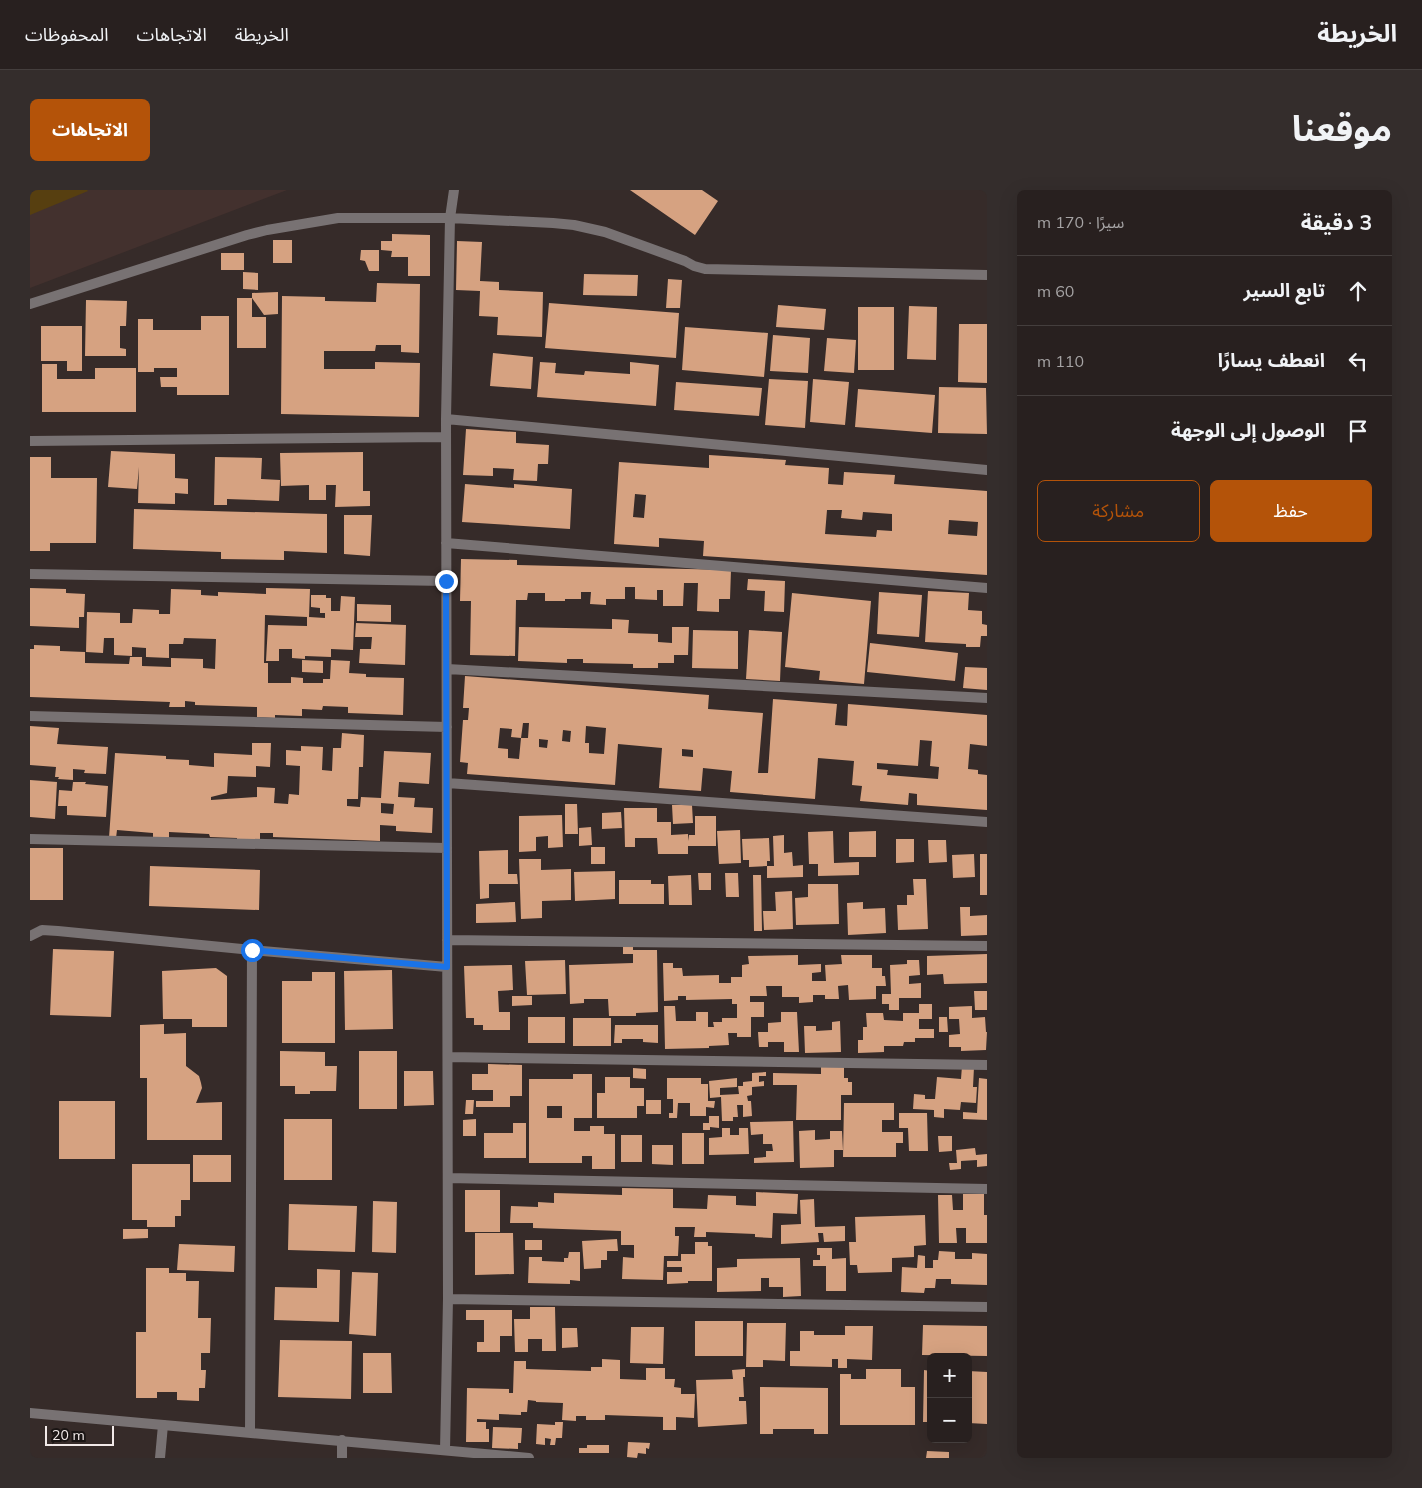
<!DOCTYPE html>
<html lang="ar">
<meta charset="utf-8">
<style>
:root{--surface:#28201f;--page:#342d2c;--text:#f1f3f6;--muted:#a5a3a4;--line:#443e3d;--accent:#b45309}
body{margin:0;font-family:Mulish,"Noto Sans Arabic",sans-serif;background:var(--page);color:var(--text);direction:rtl}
.controls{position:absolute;right:15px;bottom:15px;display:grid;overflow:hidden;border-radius:8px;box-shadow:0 5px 20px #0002}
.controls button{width:45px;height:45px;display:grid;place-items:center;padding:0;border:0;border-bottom:1px solid var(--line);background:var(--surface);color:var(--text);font:25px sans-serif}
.scale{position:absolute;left:15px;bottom:12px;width:69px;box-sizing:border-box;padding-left:5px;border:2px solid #f1e9e8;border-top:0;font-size:14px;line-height:18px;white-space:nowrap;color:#f1e9e8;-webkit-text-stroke:4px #1a1514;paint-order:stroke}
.stop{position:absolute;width:15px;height:15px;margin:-11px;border:4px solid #1a73e8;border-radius:50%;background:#fff}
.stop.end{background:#1a73e8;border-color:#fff;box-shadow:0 1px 5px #0008}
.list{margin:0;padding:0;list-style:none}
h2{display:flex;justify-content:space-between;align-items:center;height:65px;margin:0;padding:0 20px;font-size:21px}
h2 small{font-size:16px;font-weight:400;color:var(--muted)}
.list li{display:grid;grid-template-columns:32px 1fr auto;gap:15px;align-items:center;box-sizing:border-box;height:70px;padding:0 20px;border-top:1px solid var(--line)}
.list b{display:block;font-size:19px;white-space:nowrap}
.list em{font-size:16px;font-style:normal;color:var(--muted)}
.actions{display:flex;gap:10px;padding:15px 20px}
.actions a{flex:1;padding:11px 0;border:1px solid var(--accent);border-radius:8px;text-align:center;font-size:18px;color:var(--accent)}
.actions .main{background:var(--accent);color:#fff}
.icon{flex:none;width:28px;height:28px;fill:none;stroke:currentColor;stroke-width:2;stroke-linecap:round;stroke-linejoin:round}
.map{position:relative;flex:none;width:957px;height:1268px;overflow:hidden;direction:ltr;border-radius:8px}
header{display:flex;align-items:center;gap:30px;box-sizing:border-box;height:70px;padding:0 25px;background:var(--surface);border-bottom:1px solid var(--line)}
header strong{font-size:24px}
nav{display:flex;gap:28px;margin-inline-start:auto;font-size:18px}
.intro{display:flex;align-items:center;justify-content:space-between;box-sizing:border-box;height:120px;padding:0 30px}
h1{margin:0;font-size:35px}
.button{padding:12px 22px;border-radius:8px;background:var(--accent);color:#fff;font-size:18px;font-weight:700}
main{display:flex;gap:30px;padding:0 30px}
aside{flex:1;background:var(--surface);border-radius:8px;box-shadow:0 5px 20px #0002}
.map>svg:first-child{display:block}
.built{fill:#43312e}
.green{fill:#573f10}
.building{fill:#d6a281;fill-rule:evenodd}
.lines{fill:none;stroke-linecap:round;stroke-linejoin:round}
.lane{stroke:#787273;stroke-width:10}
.street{stroke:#787273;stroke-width:10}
.route{stroke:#1a73e8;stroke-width:6}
</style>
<header>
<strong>الخريطة</strong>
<nav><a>الخريطة</a><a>الاتجاهات</a><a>المحفوظات</a></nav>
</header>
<div class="intro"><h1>موقعنا</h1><a class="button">الاتجاهات</a></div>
<main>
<aside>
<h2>3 دقيقة<small>سيرًا · 170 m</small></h2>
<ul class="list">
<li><svg class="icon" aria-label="ahead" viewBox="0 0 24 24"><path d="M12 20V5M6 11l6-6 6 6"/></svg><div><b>تابع السير</b></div><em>60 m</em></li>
<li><svg class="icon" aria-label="left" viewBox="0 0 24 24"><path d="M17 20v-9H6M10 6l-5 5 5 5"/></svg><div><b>انعطف يسارًا</b></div><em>110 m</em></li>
<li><svg class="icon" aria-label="arrive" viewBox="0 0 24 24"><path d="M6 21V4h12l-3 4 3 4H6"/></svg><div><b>الوصول إلى الوجهة</b></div></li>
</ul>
<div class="actions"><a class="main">حفظ</a><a>مشاركة</a></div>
</aside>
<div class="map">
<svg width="957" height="1268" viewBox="0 0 957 1268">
<rect width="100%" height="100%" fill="#362b29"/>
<path class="built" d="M0,0H257L0,98Z"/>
<path class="green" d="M0,0H57L58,1L0,25Z"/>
<path class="building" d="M600,0H672L688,11L665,45Z
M362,44L400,45V86H378V67H361L362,61L351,60V51H362Z
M243,50H262V73H243Z
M427,51L452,52L450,91L469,92V100L513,102L512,147L467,145L468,127L449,126L450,101L426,100Z
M331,60H349V81H339L335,71L330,70Z
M191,63H214V80H191Z
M213,82L228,83V100L213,99Z
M554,84L608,85L607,106L553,105Z
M638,89L652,90L650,118H636Z
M347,93L390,94L389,163L371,162V155H346L345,161H294V179H345V172L390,173L389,227L251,224L252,106L295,107V111L346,112Z
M248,102V124L234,125L222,108V103Z
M207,108H222V127H236V158H207Z
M56,110L97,111L96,136H90V158L96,159V166H55Z
M519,113L649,123L646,168L515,158Z
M748,115L796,119L794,140L746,137Z
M879,116L907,117L906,170L877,169Z
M828,117H864V180H828Z
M171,126H199V205H147V197H131L130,187H147V178H124V182H108V129H123V140H171Z
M929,134H957V193L928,192Z
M11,136H52V181H37V171H11Z
M655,137L738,143L734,187L652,180Z
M743,145L780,148L778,183L740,181Z
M797,148L826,150L824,183L794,181Z
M463,163L503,167L501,199L460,196Z
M510,172L526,173L525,183L554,185L555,181L600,184V172L629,175L626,216L507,207Z
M12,174H27V189H65V178H106V222H12Z
M739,189L778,191L775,238L735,235Z
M783,189L819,192L815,235L780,232Z
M646,192L732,198L729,226L644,220Z
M909,197L956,198L957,244L908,243Z
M828,199L905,205L902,243L825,237Z
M436,239L486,242V253L519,255L518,274H508L507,291L483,290L484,279L463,278V286L433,285Z
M81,261L145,264V288L158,289V304L145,303V314L108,313L109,277L107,299L78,297Z
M333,262V301H340V316L305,317L306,295H296V310H279V295L251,296L250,263Z
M679,265L756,270L755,275L799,278L798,294L813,295L814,282L865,285L864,294L957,301V385L673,366L674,351L629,348V357L584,354L589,272L679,278ZM605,304L616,305L614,328L603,327ZM797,320H812L811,328L832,330L833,322L862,324V341L847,340L846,347L795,344ZM919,330L948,332L947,346L918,344Z
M0,267H21V288H67L66,353H20V361H0Z
M185,267L232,268L231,289L250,290L249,311L197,309V315H184Z
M435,294L484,298V294L542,299L540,339L432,332Z
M104,319L297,324V363L254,361V370L191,369V362L103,359Z
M314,325H342L340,366L314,364Z
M431,369L487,370V375L701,380L700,409H689V422L667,421L668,393H654L653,416H633V400H627V410L605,409V397H595V409H576V415L560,414L561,402H551V409H535V411H515V403H498L497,410H486L485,466L440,465L441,411H430Z
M718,389L755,391L754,422L734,421L735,401L717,400Z
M0,398L36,399V403L55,404L54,427H49V438L0,436Z
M236,398L280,399L279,427L295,428V423H290V418L281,417V405H296V408H301V421H310L311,406L325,407L323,460L301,459V467L275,466V469L262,468V459H249V471H236L238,435L277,436V427L235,425L234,473H238V493H261V487L273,488V493H293V489H300L301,470L320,471L319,483L336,484V487L374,488L373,525L318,523V517L293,516L292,520L272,519V526L245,525V528L227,527V517L165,515V512L155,511V517H139L140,512L0,507V459H4V455L30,456V461L55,462V473L99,474L100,467H112V476L141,477V468L173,469V478L185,479L186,449L154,448L153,454H139V468L116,467V458L102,457V466L84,465V448H74L73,463L56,462L57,422L90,423V433H102L103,419L129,420V424H140L141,399L171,400V405L188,406V402L236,404Z
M898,401L939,403L938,420L952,421V434L957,435V446H951L950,457H936V454L895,452Z
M849,402L892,405L889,447L847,444Z
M762,403L841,411L834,494L789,490L790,481L755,477Z
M327,414L361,415V432L327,431Z
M582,429L599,430L598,443L628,444V452L642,453V437H659L658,465H644V473H628V478H603V474L553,473V469H537V473L488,471L489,437L582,439Z
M326,433L376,435L375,475L329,473L330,459H341L342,447H325Z
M663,440L708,441V479L662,478Z
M719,440L752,442L750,491L716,489Z
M840,453L928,463L925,491L837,482Z
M272,470L293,471V483L272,482Z
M935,477L957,478V500L933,498Z
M435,486L679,505L678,519L733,523L728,583H738L743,509L807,514L805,535L817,536L818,514L957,525V556L940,554L938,579L948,580V584L957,585V620L887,615V604L879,603L878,615L830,611L832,596L822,595L824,571L788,568L785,609L700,602L702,581L673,578L671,601L629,598L632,558L588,554L585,595L437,584L438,573L430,572L433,530H438L439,518H433ZM493,533H499L498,548H491ZM556,536L576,538L574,564L559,563V553H555ZM470,538L482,539L481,547L491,548L489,569L478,568V559L468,558ZM533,540L541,541L540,552L532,551ZM509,549L518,550L517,558L509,557ZM890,550L902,551L900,576L909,577L908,589L857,585L858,580L847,579V573L888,576ZM652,559L663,560V567L652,566Z
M0,536L29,538L27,554L78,557L76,584L54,583L55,580L43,579V590L28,589L29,587H25L26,577L0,575Z
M312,543L334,545L333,577H329L328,609H317V616L330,617L331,607L351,608L354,561L401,563L399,594L369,592L368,607L385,608L384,617L403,618L402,643L366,641V636L350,635V651L243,647V643H230V652L207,651V648L180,647L179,644L139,642V648L123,647V643L87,640L86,648H79L85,563L136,566V569L159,570V575L184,577V563L222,565V553H241L240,577L226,576V587L198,586L197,603L181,607V610L227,607V597L245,598L244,613L258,614L259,604L269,605L270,576L256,575V560L271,561V556L293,557L292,580L302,581L303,558H311ZM351,613L364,614L363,624L351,623Z
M0,590L27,592L25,629L0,627Z
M43,592H56L55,594L78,596L76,627L37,625V616H28L29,600L42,601Z
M535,614H547L548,644H535Z
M642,615H662L663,633L643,634Z
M594,618H627V632H641V645L658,644V651L659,645H665V626H686V656H658V664H628L627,648H605V657H595Z
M591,622L592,638L572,639V623Z
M532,625L533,657L518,658V646L506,647V661L489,662V626Z
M561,637L562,655L549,656V638Z
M710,640L711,673L689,674L687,641Z
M803,641L804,673L829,672V685L788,686V674H779L778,642Z
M846,641V667H819V642Z
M754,645V663L762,662L763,676L773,675V687L737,688V676L719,677V670H713L712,649L739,648L740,671H737V676H744L743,646Z
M866,649H884V672L866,673Z
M898,650H916L917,672L899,673Z
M561,657H575V674H561Z
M0,658H33V710H0Z
M478,660V684H487L488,694H459V708L450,709L449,661Z
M944,664L945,687L923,688L922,665Z
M950,664H957V705H950Z
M489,669H511V680L541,679V710L512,711V728L491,729Z
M120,676L230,680L229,720L119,716Z
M585,681V709L545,711L544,682Z
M668,683H681V700H669Z
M695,683H708L709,707H696Z
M661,685L662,715H639L638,686Z
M723,685H731L732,741H724Z
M883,689H896L898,739L868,740L867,715H877V705H884Z
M589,690H621V694H634V714H589Z
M778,694H808L809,734L766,735L765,708L778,707Z
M762,701L763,739L734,740L733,721H746L745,702Z
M485,712L486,732L446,733V714Z
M833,712V719L855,718L856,743L818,745L817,713Z
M930,717H940V726L957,725V745L931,746Z
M593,753H603V760H627L628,822L606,823V826H579L578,809H554V813L540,814L539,775L603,773V764H593Z
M23,759L84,761L81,827L20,825Z
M957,764V793L914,794L913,784L897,785V766Z
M768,765V775L791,774V782L782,783V791H796L795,775L812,774L811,765H842V778H852V786H855L856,796H846V809L819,810L818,795L808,796L809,809H795V805H783V812L769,813V807H752V796H736L737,806H720V812H734V827H721V847H707V843H698L699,855L679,856V858L635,859L634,816H645L646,831H666V822H678V837H684L683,832H692V828H707V814H702V809L656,810V806H648V810L634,811L633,773H643V778H652L653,786L689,785V793H701V787H712V775L719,774L718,766Z
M535,770L536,804L497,805L495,771Z
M877,770H889L890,785L879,786V794L891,793V808H869V820H859V814H852V804H861L860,775L877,774Z
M482,775L483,800L468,801L469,822H480V840H453V835H444V828H436L434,776Z
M186,778L197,786V837H162V829H133L132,781Z
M362,780L363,839L315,840L314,781Z
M282,782H305V853H252V791H282Z
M944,801H957V820H945Z
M482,806H502V815L482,816Z
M889,814H902V829H889V839H904V848H885V852H874L873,856H854V862L828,863V850H833V837H837L836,823H853L854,830L873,831V823H889Z
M942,816V828L955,827L956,842H957L956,860L931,861V857H919V845L930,844L929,829H919V817Z
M751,822H767L769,862H754V852H738V857H729L728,842H738V833L751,832Z
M498,827H535V853H498Z
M909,827H917L918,842H909Z
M543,828H581V856H543Z
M810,831L811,862L775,863L774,836H786V841L802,840V832Z
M134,834V844L156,843V876L169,886L171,893L172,898L166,913L192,912V950H117V888H110V835Z
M585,835H628V853L613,852V849H592V853H584Z
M250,861L295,862V876H307L306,901H280V904H265V896H250Z
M329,861H367V919H329Z
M458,874L492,875V906H480V917H446V911H463V900H442V884H458Z
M932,876L944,877L943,897H947L946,913L931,912L930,920L914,919V928L904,927V920L883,919L884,904L895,905V909H905L907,887L931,889Z
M791,877H814V888H818V892H822V905H811V930H766L767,895H743V883L791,884Z
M603,878L616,879V889L603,888Z
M374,881H403L404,915L374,916Z
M736,882V886H729V892L734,891V896L722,897V905L717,906L718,911H721L722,926L713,927V915H707L708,927H703V931H692L691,907L680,908L679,891L707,888V897L690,898V905L709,904L708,896H713V892L722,891V883Z
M543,884H562V928H544V941H560V936H574V944H585V979H562V966H552V973H499V889H543ZM517,916H532V928H517Z
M575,887H600V898H614V916H607V928H567V903H575Z
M637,888H671V894H678V911H685L684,918L676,917V926H660V913H648L647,928H639V923H643V909H637Z
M949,888L957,889V930L933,929V922L947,923Z
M436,910H444L443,924H435Z
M616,910H631V924H616Z
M29,911H85V969H29Z
M814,913H864V930H852V942H873V953H866V967H813Z
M869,923H897L898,961H879L878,938H869Z
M679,926H689V938L680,937V940H673V933H679Z
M254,929H302V990H254Z
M446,929V946H433V930Z
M763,931L764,972L724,973V968L736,967V961H743L742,954H733V944L721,945L720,932Z
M483,933H496V968H454V943H483Z
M692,938H700V945H709V938H718L719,964L679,965V948L692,947Z
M785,940V950L800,949V941H812L813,960H804V977L770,978L769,941Z
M652,943H674V974H652Z
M591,945H612V972H591Z
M908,946H922V961L909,962Z
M622,955H643V975L622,974Z
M945,958L946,965L957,964V976L947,977V970L931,971V979L920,980L919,973H927L926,960Z
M163,965H201V992H163Z
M102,974H160V1010H151V1026H145V1037H117V1030H102Z
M592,998L643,999V1018L677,1019L678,1005L706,1006V1015L726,1016V1002L768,1004L767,1024L743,1023L742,1048L725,1047V1044L676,1042V1047H664L665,1037H645V1046H649L648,1066H634L633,1090L592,1089L593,1067L604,1068V1055H591V1041L503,1038V1033H480L481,1016L508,1017V1012L524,1013V1003L592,1005Z
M435,1000H470V1042H435Z
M933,1004H954V1025H957V1053H936V1038H926L927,1053H909L908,1005H922L923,1020H933Z
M784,1009L785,1037L815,1036V1051L794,1052L793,1043H788L789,1052L751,1054V1035L771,1034L770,1010Z
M343,1011L367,1012L366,1063L342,1062Z
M259,1014L327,1016L325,1062L258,1060Z
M895,1025L896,1055L884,1056V1067L862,1068V1082L828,1083L827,1075H820L819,1052H826L825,1027Z
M93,1039H118V1048L93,1049Z
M445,1043H483L484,1084L445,1085Z
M587,1049L588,1061H577V1070H571V1078L554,1079L552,1051Z
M495,1050H512V1060H495Z
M665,1052H678V1056H682V1091H658V1093L637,1094V1082H652V1077H637V1071H651V1064H665Z
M149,1054L205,1056L204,1082L147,1080Z
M787,1058H802V1069L816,1068V1101H796V1076H783V1070H790V1065H787Z
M909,1061L925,1062V1069H942V1063L957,1064V1095L921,1094V1089H906L905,1098H895L894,1103L871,1102L872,1077L887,1078L888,1065L895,1066V1078H903V1070H908Z
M539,1062H550V1091L540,1090V1094L498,1093L499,1067H512V1071L534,1072V1068H538Z
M770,1068L771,1106L753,1107V1097H739V1088H731V1101L687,1102V1078L707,1077V1069Z
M116,1078H139V1083H156V1091H169L168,1128H181L180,1163H171V1180H176L175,1198H169V1211L147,1210V1202H127V1208H106V1142H116Z
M287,1079L310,1080L309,1132L244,1130L245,1097L287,1098Z
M322,1082L348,1083L346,1146L319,1144Z
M500,1117H525L526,1161H512V1149H498V1162H485L484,1129H500Z
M436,1120H482V1146H470V1162H447V1152H454V1130H436Z
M665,1131H713V1166H665Z
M717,1133H756L755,1171L733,1170V1177H716Z
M893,1135L957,1136V1166L892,1165Z
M815,1136H843L842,1170L817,1169V1178H808V1169H802V1177L760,1176V1161H770V1141H784V1145H815Z
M601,1137H634L633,1174L600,1173Z
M532,1138H547L548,1157L532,1158Z
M250,1150L322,1151L321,1209L248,1207Z
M333,1163H361L362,1203H333Z
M572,1169L590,1170V1189L616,1190V1178H635V1189H645L644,1197L651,1198V1204H665L664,1228L646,1227V1240H633V1227L575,1225V1230H556V1226H546V1231L532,1230L533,1213L506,1212V1211L498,1210L497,1222H491V1225L469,1224V1230L447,1229V1232H456V1239H459V1252H436L437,1198L479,1199V1203H483L484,1171H496V1179L561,1181V1177H572Z
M715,1179V1187H713L714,1207H709V1211H716L717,1234L668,1237L666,1190L703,1189L702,1180Z
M836,1179H871V1197H885V1235H810V1184H821V1189H836Z
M894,1180L901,1181V1232H893Z
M938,1181L957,1182V1234L938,1233Z
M730,1197L798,1198V1244H784V1239H743V1244H730Z
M525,1232H533L532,1248H526L525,1255H520L521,1249L515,1248V1255L506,1254L507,1234L525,1235Z
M463,1237L492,1238L491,1253H488V1259L462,1258Z
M598,1252L620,1253L619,1259L616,1258V1264L608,1263L607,1268L597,1267Z
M557,1255H579V1263H549V1258H557Z
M897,1261L919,1262V1268H896Z"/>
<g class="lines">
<path class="lane" d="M130,1268L133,1235"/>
<path class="street" d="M0,114L217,45L237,40L308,28H420L523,33L544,35L575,42L655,71L664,76L675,79L957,85
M416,229L957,280
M0,251L416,247
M416,353L957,398
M0,384L416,391
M417,479L957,508
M0,526L417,537
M417,593L957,632
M0,649L417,658
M0,746L12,740L28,741L222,760L417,777
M417,750L957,756
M418,867L957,875
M418,988L957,999
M418,1109L957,1117
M0,1223L499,1268
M220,1242L222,760
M312,1250V1268
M415,1260L418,1109L416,229L420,28L424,0"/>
</g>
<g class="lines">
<path class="route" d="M222,760L417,777L416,391"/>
</g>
</svg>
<div class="controls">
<button>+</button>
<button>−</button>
</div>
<div class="scale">20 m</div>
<div class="stop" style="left:222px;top:760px"></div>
<div class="stop end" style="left:416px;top:391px"></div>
</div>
</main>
